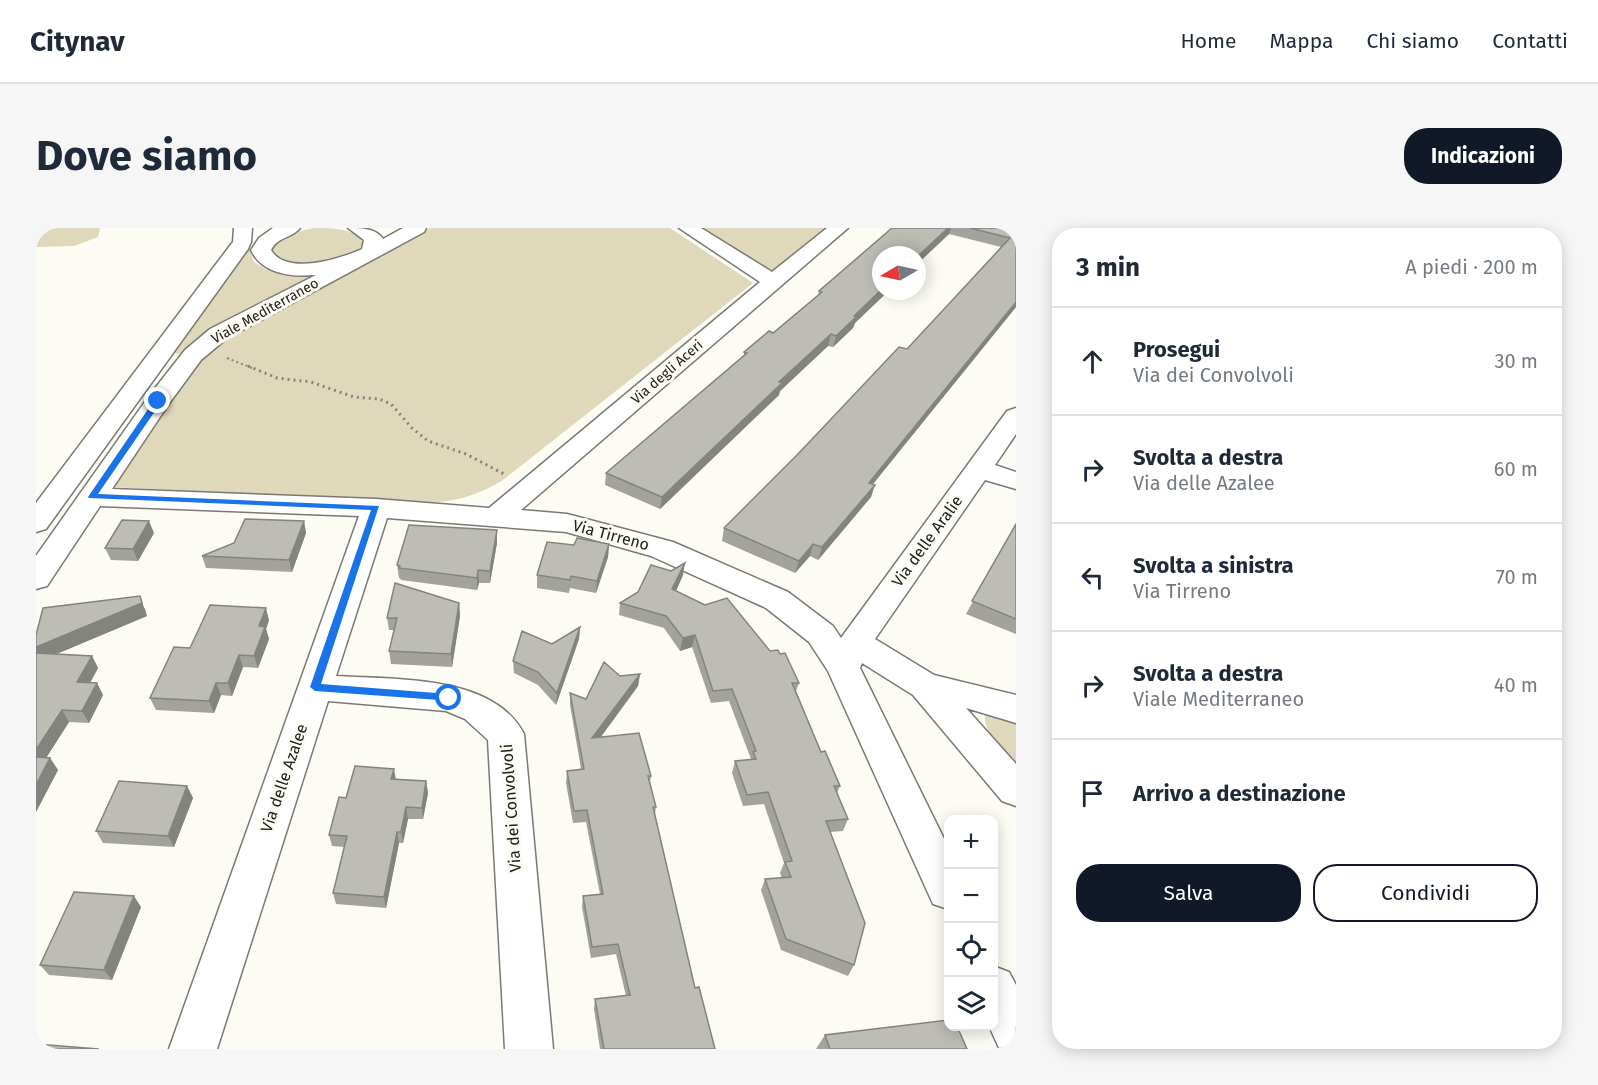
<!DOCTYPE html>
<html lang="it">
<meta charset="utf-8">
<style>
:root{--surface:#fff;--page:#f6f6f7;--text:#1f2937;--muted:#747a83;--line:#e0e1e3;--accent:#111827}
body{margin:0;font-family:"Fira Sans",sans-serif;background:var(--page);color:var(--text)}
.controls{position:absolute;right:18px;bottom:18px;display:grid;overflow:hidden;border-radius:12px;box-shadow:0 3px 15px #0003}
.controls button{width:54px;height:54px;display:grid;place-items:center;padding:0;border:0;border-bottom:2px solid var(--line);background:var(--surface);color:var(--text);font:30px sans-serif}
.compass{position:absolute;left:836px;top:18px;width:54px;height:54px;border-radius:50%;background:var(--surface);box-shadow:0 3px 15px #0003;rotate:261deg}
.stop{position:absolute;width:18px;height:18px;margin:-14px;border:4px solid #1a73e8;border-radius:50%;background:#fff}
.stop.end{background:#1a73e8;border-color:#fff;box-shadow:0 2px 6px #0008}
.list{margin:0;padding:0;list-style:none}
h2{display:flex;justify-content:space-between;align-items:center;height:78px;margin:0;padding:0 24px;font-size:26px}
h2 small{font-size:20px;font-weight:400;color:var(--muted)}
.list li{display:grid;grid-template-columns:39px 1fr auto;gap:18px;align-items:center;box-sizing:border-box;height:108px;padding:0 24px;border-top:2px solid var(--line)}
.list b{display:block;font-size:22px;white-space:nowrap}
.list p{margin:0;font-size:20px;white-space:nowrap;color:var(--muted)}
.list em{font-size:20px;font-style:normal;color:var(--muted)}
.actions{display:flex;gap:12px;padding:18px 24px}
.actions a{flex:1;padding:14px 0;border:2px solid var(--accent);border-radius:24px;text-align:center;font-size:21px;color:var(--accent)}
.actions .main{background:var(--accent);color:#fff}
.icon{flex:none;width:33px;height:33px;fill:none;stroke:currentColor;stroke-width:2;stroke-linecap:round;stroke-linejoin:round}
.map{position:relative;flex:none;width:980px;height:821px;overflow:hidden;border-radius:24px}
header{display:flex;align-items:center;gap:36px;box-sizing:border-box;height:84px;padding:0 30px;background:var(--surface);border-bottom:2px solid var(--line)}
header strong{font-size:28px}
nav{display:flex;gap:33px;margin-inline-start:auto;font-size:21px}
.intro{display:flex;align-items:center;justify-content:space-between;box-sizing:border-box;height:144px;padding:0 36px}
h1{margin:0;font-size:42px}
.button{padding:15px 27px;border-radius:24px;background:var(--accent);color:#fff;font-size:21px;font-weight:700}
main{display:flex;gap:36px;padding:0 36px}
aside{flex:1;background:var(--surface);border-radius:24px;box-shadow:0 3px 15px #0003}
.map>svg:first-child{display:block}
.green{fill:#dfd8ba}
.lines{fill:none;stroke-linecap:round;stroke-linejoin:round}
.minor-casing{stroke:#7b7973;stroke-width:3}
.path-far1{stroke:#84847e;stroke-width:2;stroke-dasharray:2 3;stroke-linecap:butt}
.path{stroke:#84847e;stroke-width:3;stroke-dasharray:2 4;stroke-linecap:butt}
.minor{fill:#fff;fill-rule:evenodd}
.wall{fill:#a3a29c}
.shaded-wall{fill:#84847f}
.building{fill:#bdbcb5;stroke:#84847f;stroke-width:1.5}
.route{fill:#1a73e8}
.labels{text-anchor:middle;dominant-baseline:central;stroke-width:6;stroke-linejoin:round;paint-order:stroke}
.far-street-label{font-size:14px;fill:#20201d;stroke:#fdfcf4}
.street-label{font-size:16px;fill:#20201d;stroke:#fdfcf4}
</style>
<header>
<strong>Citynav</strong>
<nav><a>Home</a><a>Mappa</a><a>Chi siamo</a><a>Contatti</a></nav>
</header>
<div class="intro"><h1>Dove siamo</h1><a class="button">Indicazioni</a></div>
<main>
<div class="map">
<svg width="980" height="821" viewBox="0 0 980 821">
<rect width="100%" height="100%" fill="#fdfcf4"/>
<path class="green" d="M0,0H64L62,9L38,18L0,19Z
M278,0C293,0 323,0 327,16C315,38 252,44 237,23L238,17L254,5Z
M394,0H634L717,55L467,252C443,267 419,274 391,275L75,259L155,140L194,107Z
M661,0H791L733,45Z
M213,20L218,34L233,43L281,48L169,107L143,126L138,125Z
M949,484L980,490V536C967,523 946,504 949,484Z"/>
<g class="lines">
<g class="minor-casing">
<path id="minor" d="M198,0H216L215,14L212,21L10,301L0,304V275L193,19L197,14Z
M237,0H264C256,10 241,9 235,22C250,48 304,31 326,21L328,12L312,0C325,0 340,0 347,11L367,0H390L388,4L190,111L165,132L132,177L76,261L340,271L453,280L724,54L643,0H665L736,44L791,0H812L485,282L531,286L637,314L752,364L797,398L805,410L971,183L980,180V206L959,237L980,244V261L949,252L839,411L898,447L980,467V495L930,480L980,536V578L966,573L877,467L826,435L824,440L912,619V681L897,676L792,443L773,414L730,380L615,328L530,304L351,290L300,448C359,452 457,446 488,506L517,821H469L452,512L429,491L410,483L292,473L181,821H133L323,288L64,278L11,358L0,361V328L113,168L149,122L174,101L280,47C256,49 226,46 215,22L223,10Z
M957,738L973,744L980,757V821L963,820L953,798H957Z"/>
</g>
<path class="path-far1" d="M191,130L216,140"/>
<path class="path" d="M212,138L241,150L275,154L318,169L343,171L355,176L376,200L392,213L430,226L468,246"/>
<use href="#minor" class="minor"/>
</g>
<path class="wall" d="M856,0H980V79L837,256L835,269L782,332L774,328L759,345L686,313L688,300L871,121L965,19L913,6L819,95L817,100L797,119L792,118L744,163L743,167L624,281L569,257L570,245L708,127V124L737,105L782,67L783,63Z
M268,293L270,305L256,344L170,340L166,328Z
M980,296V406L930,386Z
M461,302V315L454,355H443L441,362L365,352L364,350H363L361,337Z
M118,305L102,333L75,332L69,320Z
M573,316L572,329L560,365L534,360L533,365L501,360V347Z
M647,347L640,363L734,423L763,455L760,463L785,524L804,558L801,565L812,591L807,603L794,604L818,737L812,748L745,722L725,662L729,651L746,650L744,645L748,635L728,576L707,578L696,545L699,533L715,531L693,473L675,475L656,419L644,423L628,400L583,387L584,375Z
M423,375L424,388L416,439L355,436L353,423L358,402H353L351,390Z
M109,380L111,388L20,426L56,428L62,440L54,455H61L67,467L53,495L33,494L10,530H14L22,542L0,584V407Z
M233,392L230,401L233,411L222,440L207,439L196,468L185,467L178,485L120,482L114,470L154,420Z
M544,399L543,411L520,477L502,457L478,445L477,433L516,416Z
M604,446L602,458L565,509L615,548L614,554L620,579L619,586L659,760L679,821H564L558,781L559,771L590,768L580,726L555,730L546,679L547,668L564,666L550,594L537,595L530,555L531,543L545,541L534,477V465L550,471L584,448Z
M359,551L390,553L392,565L387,591H372L367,615H363L350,680L300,676L297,665L308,619L296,618L293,607Z
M151,558L157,570L138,619L67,615L60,603Z
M105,679L76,752L13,747L4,737Z
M789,807L931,821H780Z"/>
<path class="shaded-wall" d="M912,0H915L913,6L881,36V29Z
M845,62V63H852L819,95L817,100L797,119L800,108L818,88Z
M980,74V79L828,267L833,255Z
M795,106L792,118L744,163L743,167L624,281L626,269L743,154Z
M839,257L835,269L782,332L786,319Z
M113,293L118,305L102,333L97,321Z
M268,293L270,305L256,344L253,332Z
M461,302V315L454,355V343Z
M573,316L572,329L560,365L561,353Z
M777,316L774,328L759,345L763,333Z
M649,335L647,347L635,374L636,361Z
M442,342L443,355L441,362V350Z
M104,368L111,388L4,433L0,427V419Z
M423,375L424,388L416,439L415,426Z
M230,380L233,392L230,401L233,411L222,440L218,428L223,398Z
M544,399L543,411L520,477L521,465Z
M659,407L656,419L644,423L647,410Z
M203,427L207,439L196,468L192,455Z
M56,428L62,440L48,466L41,454Z
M604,446L602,458L555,522L556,510Z
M61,455L67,467L53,495L46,483Z
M180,455L185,467L178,485L173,473Z
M26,482L33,494L3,541L0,536V522Z
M14,530L22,542L0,584V557Z
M358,541L360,552L355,551Z
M390,553L392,565L387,591L386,580Z
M151,558L157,570L138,619L132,608Z
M370,579L372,591L367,615L365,604Z
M361,604L363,615L350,680L348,669Z
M98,668L105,679L76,752L68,742Z"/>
<path class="building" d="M856,0H912L881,29V27H845V62L818,88L820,89L800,108L795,106L743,154L746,155L626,269L570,245L711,125L708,124L733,103L737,105L786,64L783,63Z
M934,0H980V74L833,255L839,257L786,319L777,316L763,333L688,300L762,226L863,119L871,121L974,10Z
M209,291L268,293L253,332L166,328L198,315Z
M86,292L113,293L97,321L69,320Z
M980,296V391L936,373Z
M373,297L461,302L454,343L442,342L441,350L363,340L364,338L361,337Z
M541,310L573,316L561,353L535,348L534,352L501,347L511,314L538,317Z
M649,335L636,361L669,377L691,370L734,423L742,422L744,426L749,425L763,455H756L785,524L789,523L804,558H798L812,591L790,593L829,695L818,737L750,711L729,651L755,649L749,634L756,633L732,564L711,567L699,533L720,531L717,524L720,523L696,461L677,463L659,407L647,410L630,388L584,375L602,364L615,337L635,343Z
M359,355L423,375L415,426L353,423L361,390H351Z
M104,368L106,375L0,419V407L7,380Z
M174,377L230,380L223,398L229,399L218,428L203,427L192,455H180L173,473L114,470L138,419L154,420Z
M544,399L521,465L502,444L477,433L486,403L516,416Z
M0,425L56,428L41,454L61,455L46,483L26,482L0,522Z
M568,434L584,448L604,446L556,510L603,505L615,548H612L620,579H617L659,760L663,759L679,821H568L559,771L594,767L582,716L556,719L547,668L567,666L551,582L538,583L531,543L548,541L534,465L550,471Z
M0,529L14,530L0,557Z
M319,538L358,541L355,551L390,553L386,580L370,579L365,604H361L348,669L297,665L311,608L293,607L303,569L310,570Z
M83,553L151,558L132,608L60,603Z
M38,664L98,668L68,742L4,737Z
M912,792V798H921L931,821H794L789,807Z
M0,816L63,821H0Z"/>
<path class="route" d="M119,171L126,173L62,266L343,278L285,456L413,466L418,470L417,473L279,463L274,459L335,282L53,270L52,269Z"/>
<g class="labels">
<g class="far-street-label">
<text transform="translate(229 83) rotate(-29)">Viale Mediterraneo</text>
<text transform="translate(631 144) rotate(-41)">Via degli Aceri</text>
</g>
<g class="street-label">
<text transform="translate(575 307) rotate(15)">Via Tirreno</text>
<text transform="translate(891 313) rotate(-54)">Via delle Aralie</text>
<text transform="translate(248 550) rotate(-71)">Via delle Azalee</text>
<text transform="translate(475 580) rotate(-94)">Via dei Convolvoli</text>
</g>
</g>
</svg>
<div class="controls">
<button>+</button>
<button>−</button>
<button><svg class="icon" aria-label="locate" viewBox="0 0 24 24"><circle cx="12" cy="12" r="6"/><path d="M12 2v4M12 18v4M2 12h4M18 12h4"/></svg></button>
<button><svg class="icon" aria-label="layers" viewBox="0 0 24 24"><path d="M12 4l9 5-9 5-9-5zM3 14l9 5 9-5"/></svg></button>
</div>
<svg class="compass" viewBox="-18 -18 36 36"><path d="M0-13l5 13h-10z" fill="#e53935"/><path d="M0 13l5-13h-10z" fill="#747a83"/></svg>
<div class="stop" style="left:413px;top:470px"></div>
<div class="stop end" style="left:122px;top:173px"></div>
</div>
<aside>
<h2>3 min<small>A piedi · 200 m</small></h2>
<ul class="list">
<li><svg class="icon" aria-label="ahead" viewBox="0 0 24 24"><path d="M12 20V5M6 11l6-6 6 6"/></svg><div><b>Prosegui</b><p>Via dei Convolvoli</p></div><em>30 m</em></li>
<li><svg class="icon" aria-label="right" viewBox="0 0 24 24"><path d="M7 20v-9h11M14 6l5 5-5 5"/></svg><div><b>Svolta a destra</b><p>Via delle Azalee</p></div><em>60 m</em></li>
<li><svg class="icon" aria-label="left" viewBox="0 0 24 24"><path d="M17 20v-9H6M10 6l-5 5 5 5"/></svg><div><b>Svolta a sinistra</b><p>Via Tirreno</p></div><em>70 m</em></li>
<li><svg class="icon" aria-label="right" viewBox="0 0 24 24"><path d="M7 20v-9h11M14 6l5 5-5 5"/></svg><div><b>Svolta a destra</b><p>Viale Mediterraneo</p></div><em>40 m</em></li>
<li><svg class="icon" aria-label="arrive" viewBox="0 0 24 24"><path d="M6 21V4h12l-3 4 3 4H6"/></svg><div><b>Arrivo a destinazione</b></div></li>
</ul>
<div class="actions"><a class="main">Salva</a><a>Condividi</a></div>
</aside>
</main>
